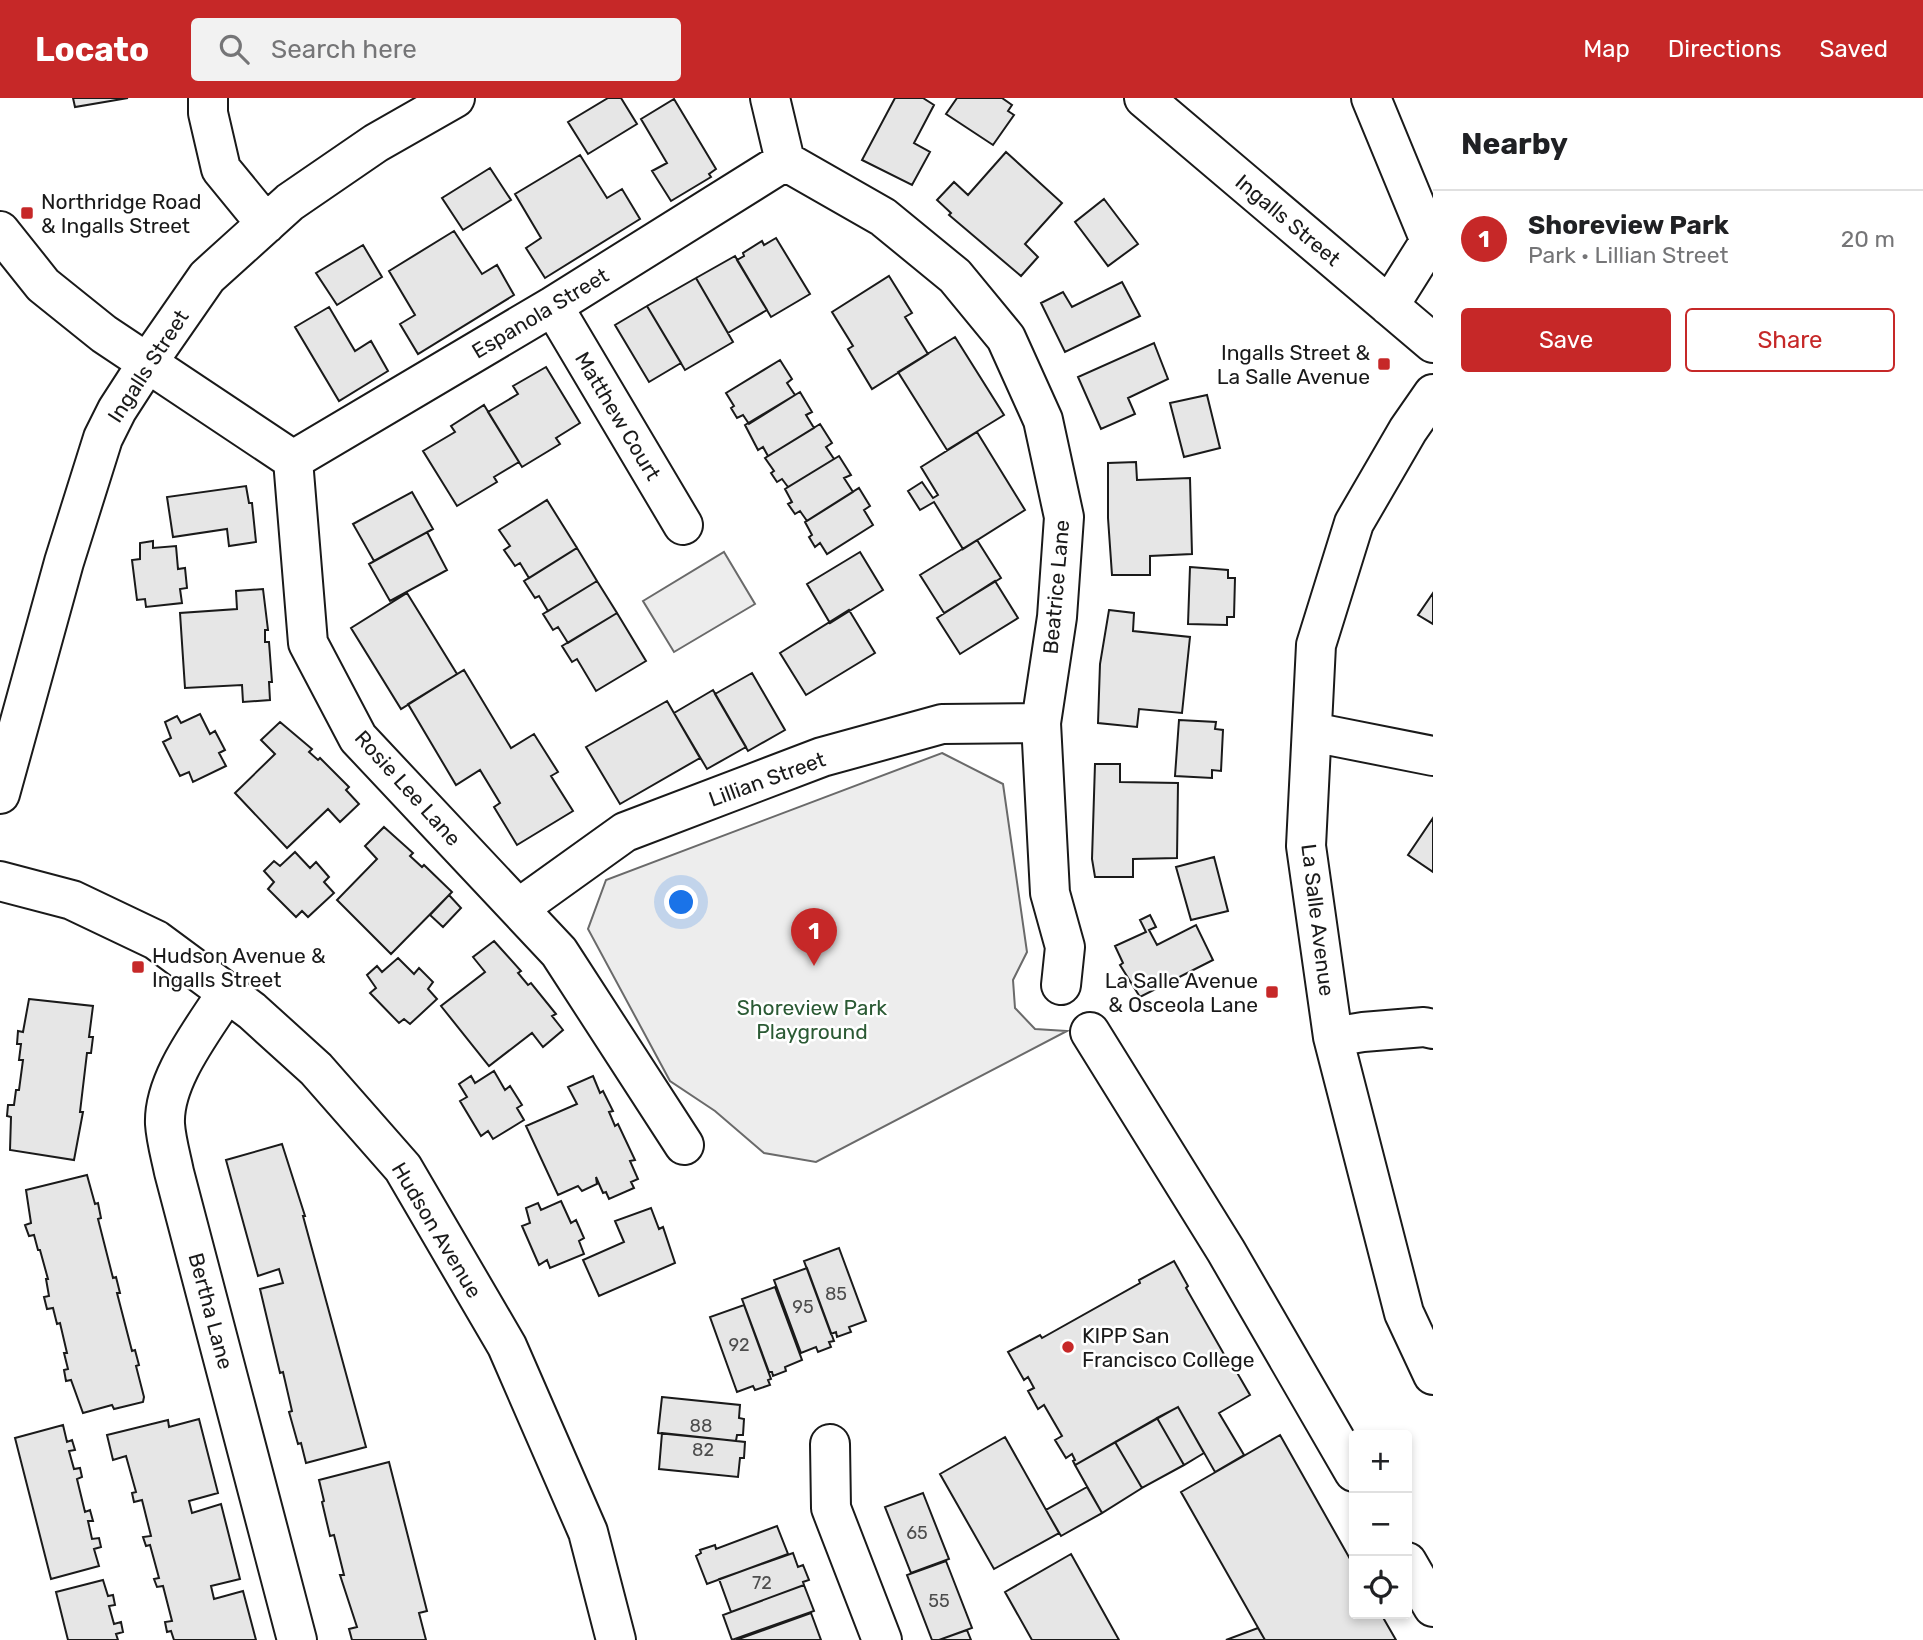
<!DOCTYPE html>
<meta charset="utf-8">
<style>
:root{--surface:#fff;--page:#f2f2f2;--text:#202124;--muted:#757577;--line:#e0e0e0;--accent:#c62828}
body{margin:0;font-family:Rubik,sans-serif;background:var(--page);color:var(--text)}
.controls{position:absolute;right:21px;bottom:21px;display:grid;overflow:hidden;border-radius:7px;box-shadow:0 4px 10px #0003}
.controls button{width:63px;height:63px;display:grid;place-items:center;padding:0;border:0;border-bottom:2px solid var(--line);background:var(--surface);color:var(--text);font:35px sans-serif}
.you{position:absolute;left:682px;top:805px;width:24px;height:24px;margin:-18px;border:5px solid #fff;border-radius:50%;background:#1a73e8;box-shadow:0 0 0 10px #1a73e833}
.badge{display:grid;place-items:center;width:46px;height:46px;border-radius:50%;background:var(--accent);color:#fff;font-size:23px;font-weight:700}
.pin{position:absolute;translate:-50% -58px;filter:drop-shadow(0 2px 4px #0008)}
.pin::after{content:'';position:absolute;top:37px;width:24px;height:21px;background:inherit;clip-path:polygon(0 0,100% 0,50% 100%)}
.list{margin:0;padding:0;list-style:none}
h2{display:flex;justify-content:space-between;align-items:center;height:91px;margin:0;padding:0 28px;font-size:30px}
h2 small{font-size:23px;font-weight:400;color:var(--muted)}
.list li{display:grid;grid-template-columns:46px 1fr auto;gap:21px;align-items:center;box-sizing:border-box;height:98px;padding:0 28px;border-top:2px solid var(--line)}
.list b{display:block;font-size:26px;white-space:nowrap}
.list p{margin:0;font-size:23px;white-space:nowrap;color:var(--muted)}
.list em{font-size:23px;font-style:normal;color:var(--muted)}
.actions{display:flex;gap:14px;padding:21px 28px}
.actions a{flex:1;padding:16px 0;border:2px solid var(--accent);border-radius:7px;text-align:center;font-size:24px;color:var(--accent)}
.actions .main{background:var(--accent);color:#fff}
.icon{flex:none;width:38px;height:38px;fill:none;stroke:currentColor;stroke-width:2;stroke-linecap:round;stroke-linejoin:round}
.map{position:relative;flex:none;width:1433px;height:1542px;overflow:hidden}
header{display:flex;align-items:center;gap:42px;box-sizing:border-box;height:98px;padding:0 35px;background:var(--accent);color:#fff}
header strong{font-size:33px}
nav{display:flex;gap:38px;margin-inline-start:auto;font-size:24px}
.search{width:490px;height:63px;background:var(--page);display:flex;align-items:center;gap:18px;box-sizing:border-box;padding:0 24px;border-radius:7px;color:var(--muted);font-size:26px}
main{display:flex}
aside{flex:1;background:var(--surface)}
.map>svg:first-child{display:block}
.built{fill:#ededed;stroke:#6a6a6a;stroke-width:2}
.building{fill:#e6e6e6;stroke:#1a1a1a;stroke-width:2}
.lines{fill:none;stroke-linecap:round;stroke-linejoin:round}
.minor-casing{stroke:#1a1a1a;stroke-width:42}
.minor{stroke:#fff;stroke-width:38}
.poi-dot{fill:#c62828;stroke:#fff;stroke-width:2.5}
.labels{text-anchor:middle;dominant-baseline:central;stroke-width:5;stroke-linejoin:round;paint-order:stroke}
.number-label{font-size:18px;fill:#4d4d4d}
.poi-label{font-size:21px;fill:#1a1a1a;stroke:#fff;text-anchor:start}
.street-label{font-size:21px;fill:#1a1a1a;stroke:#fff}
.park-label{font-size:21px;fill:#2b5a34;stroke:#fff}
</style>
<header>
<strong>Locato</strong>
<div class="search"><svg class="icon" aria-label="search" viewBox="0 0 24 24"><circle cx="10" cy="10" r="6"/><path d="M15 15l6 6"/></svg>Search here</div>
<nav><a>Map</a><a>Directions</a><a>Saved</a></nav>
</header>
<main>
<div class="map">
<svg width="1433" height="1542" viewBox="0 0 1433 1542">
<rect width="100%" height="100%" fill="#fff"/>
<path class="built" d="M724,454L755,506L674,554L643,503Z
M942,655L1003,686L1027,854L1013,882L1015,910L1035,931L1067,933L816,1064L764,1055L715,1013L670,983L588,831L606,782Z"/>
<path class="building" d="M73,0H128L75,9Z
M608,0H621L637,26L588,56L568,24Z
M895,0H923L934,7L914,45L930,54L912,87L862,62Z
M957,0H1002L1012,7L1008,13L1014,17L993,47L946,16Z
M674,1L716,71L709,76L711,79L671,103L652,73L667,65L641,21Z
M1006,54L1062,105L1025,146L1038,159L1021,178L949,117L951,115L937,102L954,84L968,97Z
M580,57L607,100L622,91L640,121L545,180L526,150L541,140L515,96Z
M490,70L511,102L463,132L442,100Z
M1104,101L1138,146L1108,168L1075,124Z
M454,133L482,176L497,167L514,197L418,256L400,226L415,217L389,173Z
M776,140L810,196L771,219L737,162L744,158L743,155L762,143L764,147Z
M363,147L382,179L337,207L316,175Z
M735,158L767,212L728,235L696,180Z
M889,178L912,215L905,219L928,256L872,291L848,251L853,248L832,214Z
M696,180L733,244L685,272L647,208Z
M1122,184L1140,218L1065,254L1041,205L1063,194L1072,209Z
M647,208L681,265L649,284L615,227Z
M329,209L355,253L371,243L388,273L339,303L295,229Z
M955,239L1004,317L947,352L898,274Z
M1154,245L1168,281L1128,300L1135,316L1101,331L1078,279Z
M780,262L792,281L787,285L795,297L749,326L743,317L737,320L731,310L734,308L726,295Z
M546,269L580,325L556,340L560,346L522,369L488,314L518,296L513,288Z
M800,294L812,314L806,317L814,330L768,358L763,349L758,352L745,327Z
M1207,297L1220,350L1184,359L1170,305Z
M484,307L519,364L494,379L497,384L457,408L423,353L455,334L451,328Z
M820,326L832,345L826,349L834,361L788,389L782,381L777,384L771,375L774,373L765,360Z
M977,334L1025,412L963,451L934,404L920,412L908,393L922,384L933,400L938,397L921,369Z
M839,358L851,377L844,380L853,394L807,423L800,413L795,416L788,406L792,404L785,391Z
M1136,364L1137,382L1190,380L1192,456L1150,458V477H1112L1108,420V365Z
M246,388L249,405H252L256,444L229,448L227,431L173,439L167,399Z
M859,390L870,408L864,412L873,427L827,456L820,445L815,449L809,439L812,437L805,424Z
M412,394L433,431L374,463L353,426Z
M547,402L577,450L529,480L520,465L515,468L504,452L510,448L499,432Z
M427,434L447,472L390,503L369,466Z
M977,442L1001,480L944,515L920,477Z
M153,443V450L176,448L178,471L185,470L187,490L180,491L182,505L146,509L145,501L137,502L132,462L140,461V445Z
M577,450L597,483L548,513L539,498L535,500L524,483Z
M860,454L883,492L830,525L807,486Z
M1190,469L1228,472V480H1235L1234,519H1227V527L1188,526Z
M597,483L617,515L568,545L558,529L553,532L543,516Z
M995,483L1018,520L960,556L937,520Z
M263,491L268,532H265V544H269L272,584H269L270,602L243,604L242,587L185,590L180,515L237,511L236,493Z
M407,495L457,576L401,611L351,530Z
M1433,495V526L1418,517Z
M849,512L875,555L806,597L780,555Z
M1109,512L1134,515L1133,533L1190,539L1182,615L1139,611L1137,629L1098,625L1100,566Z
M617,515L646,563L596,593L577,561L572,564L562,548Z
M464,572L511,650L534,636L558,674L551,678L573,713L517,747L494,709L500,705L480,672L456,687L408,606Z
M752,575L785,632L748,653L715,596Z
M713,592L746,649L707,671L674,615Z
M667,603L700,660L620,706L586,649Z
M200,616L210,636L215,633L225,652L219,655L226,668L193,684L189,674L180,678L163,644L171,640L165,624L177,618L181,625Z
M1179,622L1216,624L1215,631L1223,632L1221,673L1212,672V680L1175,678Z
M280,624L312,651L309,654L318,662L320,660L349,689L346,692L359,706L340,724L328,711L287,750L235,695L275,656L261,642Z
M1095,666H1120V684L1178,685L1177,760L1133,761V779H1095L1092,761Z
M1433,720V774L1408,757Z
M384,729L413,755L410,758L422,769L424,767L452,794L391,856L337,802L377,761L365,748Z
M295,754L310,770L316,764L329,779L324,784L334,795L308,819L302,813L296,819L268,791L274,784L264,773L274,763L280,768Z
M1214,759L1228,813L1191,822L1176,769Z
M449,797L461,810L443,829L430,817Z
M1150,817L1156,829L1149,832L1157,847L1196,827L1213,862L1140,899L1120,867L1123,865L1115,848L1146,834L1140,822Z
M494,843L521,873L518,875L528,887L531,885L556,916L552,918L563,932L543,949L532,935L489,968L441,908L485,874L473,859Z
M398,860L414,876L419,870L433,884L428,891L437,901L410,926L404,921L399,925L370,895L376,890L367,877L377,868L382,874Z
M29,901L93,908L89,939H93L91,955H87L80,1014H83L74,1062L10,1052L11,1019L7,1018L8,1007H14L16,992H19L23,962H19L21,946H17L18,933L23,934Z
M494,973L505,992L510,988L522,1007L517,1010L524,1022L493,1041L488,1033L481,1038L460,1003L467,999L459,986L471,978L475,985Z
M593,978L600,995L603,993L613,1013L609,1014L615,1028L618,1026L635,1062L630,1063L638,1081L631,1084L634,1090L609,1101L606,1094L603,1095L596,1079L597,1086L582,1093L578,1088L558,1097L526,1028L577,1006L568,989Z
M282,1046L305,1118H303L366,1349L306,1365L301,1345L298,1346L289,1314L292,1313L283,1274L280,1275L260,1191L283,1185L279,1171L258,1178L226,1062Z
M87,1077L95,1106L98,1105L101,1120L98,1121L113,1180L116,1179L120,1195H117L132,1253L135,1252L139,1267L136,1268L144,1299L143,1304L114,1311L112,1307L83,1315L71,1282L66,1283L64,1272L68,1271L64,1255H67L60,1225L57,1226L53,1210L47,1211L44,1199L49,1198L46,1181H48L40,1152H38L34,1137L29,1138L25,1127L31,1125L26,1092Z
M561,1103L571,1125L576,1122L584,1140L579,1143L584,1156L550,1170L547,1162L539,1167L522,1128L530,1125L526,1110L538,1105L541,1112Z
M651,1110L659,1131L663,1129L675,1165L599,1198L583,1162L624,1144L615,1123Z
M839,1150L866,1223L849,1229L851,1234L837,1239L836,1234L831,1236L804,1163Z
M1174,1163L1188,1188L1186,1190L1233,1272L1235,1271L1250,1297L1219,1315L1244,1357L1215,1374L1178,1309L1075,1367L1073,1363L1075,1362L1072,1356L1066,1360L1055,1342L1062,1338L1044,1307L1038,1311L1028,1293L1034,1290L1028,1279L1024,1282L1008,1254L1040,1237L1042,1240L1140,1185L1139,1182Z
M807,1170L834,1243L829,1244L831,1249L818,1254L816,1249L801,1255L774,1182Z
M775,1189L802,1262L785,1269L786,1273L773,1278L772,1274H769L742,1201Z
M744,1207L771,1281L768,1282L770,1287L755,1292L753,1288L737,1294L710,1219Z
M662,1299L740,1307L739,1320L744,1321L743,1337H737L736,1343L658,1335Z
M1178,1309L1204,1355L1184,1367L1157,1320Z
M1157,1320L1184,1367L1142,1390L1115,1344Z
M199,1321L218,1395L189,1403L192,1415L221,1406L240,1481L211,1488L214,1501L243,1493L256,1542H174L171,1533L167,1534L165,1524L172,1523L163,1488L157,1489L154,1481L159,1480L150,1447L146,1448L143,1439L151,1438L142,1402L134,1404L132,1395L136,1394L126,1358L113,1362L107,1337L168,1322L169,1329Z
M63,1327L67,1344L72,1342L75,1352L69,1353L74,1371L80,1370L82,1379L77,1381L85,1414L90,1412L93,1423H88L92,1441L99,1440L101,1449L94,1451L99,1468L51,1481L15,1340Z
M662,1335L745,1344L744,1360H740L738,1379L659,1371Z
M1280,1337L1354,1468V1516H1381L1396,1542H1265L1181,1394Z
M1005,1339L1059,1435L994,1471L940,1376Z
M1115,1344L1142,1390L1102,1415L1075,1367Z
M389,1364L427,1513L419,1515L426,1542H352L349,1531L357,1529L340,1477H344L334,1437L330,1438L322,1404L324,1403L319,1382Z
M1087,1389L1102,1415L1061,1438L1046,1412Z
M923,1395L949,1461L911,1475L885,1409Z
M777,1428L788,1456L707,1486L696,1458L701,1455L700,1452L715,1447L716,1451Z
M793,1455L798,1469L803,1467L809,1482L803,1484L804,1487L731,1514L719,1481Z
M1071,1456L1119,1542H1032L1005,1494Z
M946,1463L972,1530L939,1542H932L907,1477Z
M103,1482L108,1498L113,1497L115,1507L109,1508L114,1526L121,1524L123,1534L116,1536L118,1542H68L56,1494Z
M804,1487L814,1513L732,1542L723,1517Z
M811,1515L821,1542H736Z
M1258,1530L1265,1542H1226Z
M967,1532L971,1542H939Z"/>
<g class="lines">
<g class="minor-casing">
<path id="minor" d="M208,0V15L221,71L266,126
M770,0L785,63L883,119L955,178L1006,240L1043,322L1064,419L1057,519L1041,625L1050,795L1065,849L1061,887
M1144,0L1433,245
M1371,0L1430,143L1389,208
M0,133L43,187L104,236L293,362L308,545L358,640L559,854L684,1047
M553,208L683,427
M1433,296L1408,332L1354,425L1316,547L1306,748L1333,939L1404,1215L1433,1277
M293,362L553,208L785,63
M1312,634L1433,658
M0,696L64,464L103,340L117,312L148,264L207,179L290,104L376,45L455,0
M0,783L72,802L156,842L252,913L316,971L403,1070L507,1248L588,1434L616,1542
M519,810L625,734L822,659L942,626L1041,625
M227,894C204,931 163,981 165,1026C166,1042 171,1059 174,1074L297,1542
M1090,934L1226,1153L1354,1374
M1333,939L1363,934L1424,929L1433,931
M830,1346L831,1410L882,1542
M1407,1464L1433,1509"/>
</g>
<use href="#minor" class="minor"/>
</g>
<g class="poi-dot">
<rect x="20" y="108" width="14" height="14" rx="3.5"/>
<rect x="1377" y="259" width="14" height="14" rx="3.5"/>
<rect x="131" y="862" width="14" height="14" rx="3.5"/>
<rect x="1265" y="887" width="14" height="14" rx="3.5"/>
<circle cx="1068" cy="1249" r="7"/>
</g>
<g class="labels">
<g class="number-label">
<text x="836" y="1196">85</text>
<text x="803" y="1209">95</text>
<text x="739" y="1247">92</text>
<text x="701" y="1328">88</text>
<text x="703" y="1352">82</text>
<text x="917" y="1435">65</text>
<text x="762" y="1485">72</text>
<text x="939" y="1503">55</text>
</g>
<g class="poi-label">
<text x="41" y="103">Northridge Road<tspan x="41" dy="24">&amp; Ingalls Street</tspan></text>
<text x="1370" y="254" text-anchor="end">Ingalls Street &amp;<tspan x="1370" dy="24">La Salle Avenue</tspan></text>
<text x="152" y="857">Hudson Avenue &amp;<tspan x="152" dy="24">Ingalls Street</tspan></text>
<text x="1258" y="882" text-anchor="end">La Salle Avenue<tspan x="1258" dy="24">&amp; Osceola Lane</tspan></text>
<text x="1082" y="1237">KIPP San<tspan x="1082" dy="24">Francisco College</tspan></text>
</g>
<g class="street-label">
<text transform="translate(1288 122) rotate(40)">Ingalls Street</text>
<text transform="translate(540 215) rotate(-31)">Espanola Street</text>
<text transform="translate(148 268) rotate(-57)">Ingalls Street</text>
<text transform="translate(618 318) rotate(59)">Matthew Court</text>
<text transform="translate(1056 489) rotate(-85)">Beatrice Lane</text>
<text transform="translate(767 681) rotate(-20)">Lillian Street</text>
<text transform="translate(408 690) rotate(48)">Rosie Lee Lane</text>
<text transform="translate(1318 822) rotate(83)">La Salle Avenue</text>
<text transform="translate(437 1132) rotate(59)">Hudson Avenue</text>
<text transform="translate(211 1213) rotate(75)">Bertha Lane</text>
</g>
<g class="park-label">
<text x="812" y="909">Shoreview Park<tspan x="812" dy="24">Playground</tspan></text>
</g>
</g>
</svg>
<div class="controls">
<button>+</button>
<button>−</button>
<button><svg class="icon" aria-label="locate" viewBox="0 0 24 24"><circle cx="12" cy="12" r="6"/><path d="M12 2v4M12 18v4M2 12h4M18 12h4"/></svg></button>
</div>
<div class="you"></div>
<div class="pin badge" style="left:814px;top:868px">1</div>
</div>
<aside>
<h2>Nearby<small></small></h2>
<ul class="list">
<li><span class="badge">1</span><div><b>Shoreview Park</b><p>Park · Lillian Street</p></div><em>20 m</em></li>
</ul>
<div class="actions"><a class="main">Save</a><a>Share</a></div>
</aside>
</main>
